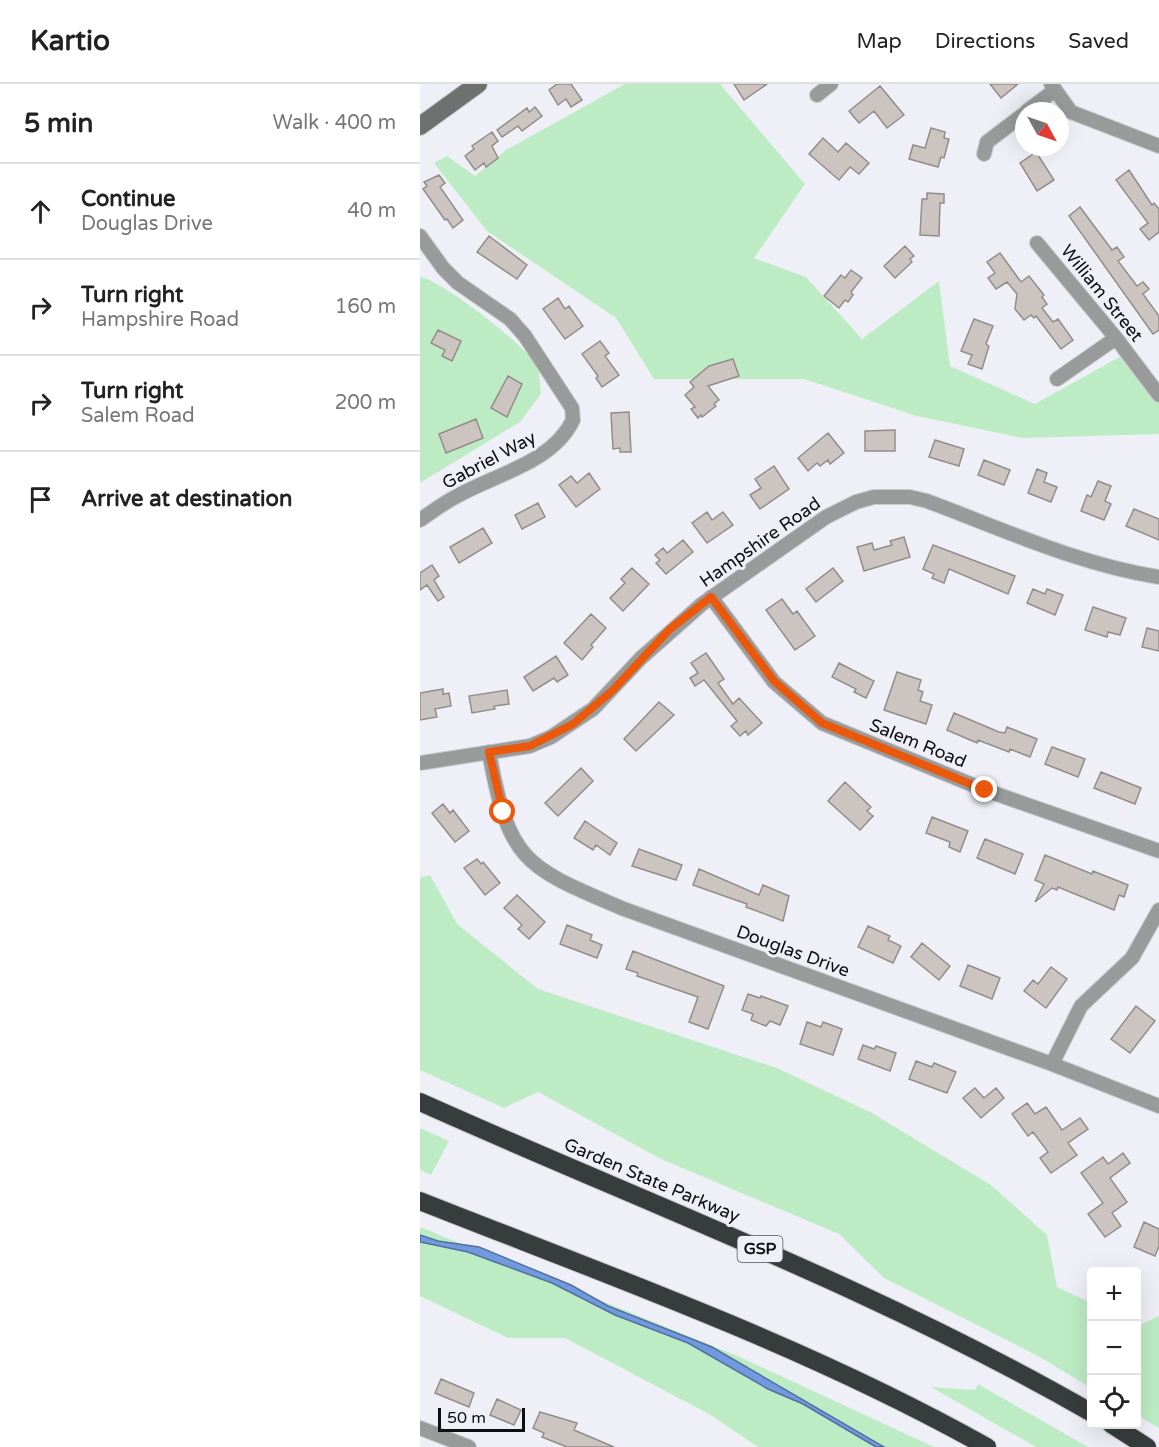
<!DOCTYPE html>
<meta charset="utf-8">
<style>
:root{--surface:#fff;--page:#f6f6f6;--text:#222;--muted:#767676;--line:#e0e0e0}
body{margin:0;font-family:"Varela Round",sans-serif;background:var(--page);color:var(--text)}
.controls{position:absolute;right:18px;bottom:18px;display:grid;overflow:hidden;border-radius:6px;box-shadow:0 6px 24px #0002}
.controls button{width:54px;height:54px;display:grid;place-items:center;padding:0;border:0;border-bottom:2px solid var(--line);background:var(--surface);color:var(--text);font:30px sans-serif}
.compass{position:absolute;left:595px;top:18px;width:54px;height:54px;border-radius:50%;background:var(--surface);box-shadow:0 6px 24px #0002;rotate:130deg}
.scale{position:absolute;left:18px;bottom:15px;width:87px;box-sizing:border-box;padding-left:6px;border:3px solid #0e0f11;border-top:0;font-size:16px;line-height:21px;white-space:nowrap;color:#0e0f11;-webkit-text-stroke:4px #eff0f7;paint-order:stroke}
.stop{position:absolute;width:18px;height:18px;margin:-14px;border:4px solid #ea580c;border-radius:50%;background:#fff}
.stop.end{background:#ea580c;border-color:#fff;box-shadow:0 2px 6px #0008}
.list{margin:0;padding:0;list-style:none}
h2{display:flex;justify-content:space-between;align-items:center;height:78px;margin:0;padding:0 24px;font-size:26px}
h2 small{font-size:20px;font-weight:400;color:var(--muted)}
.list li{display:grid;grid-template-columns:39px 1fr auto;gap:18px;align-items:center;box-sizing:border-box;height:96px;padding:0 24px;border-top:2px solid var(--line)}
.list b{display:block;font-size:22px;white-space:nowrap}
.list p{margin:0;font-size:20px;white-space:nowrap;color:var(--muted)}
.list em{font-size:20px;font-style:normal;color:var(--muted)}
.icon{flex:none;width:33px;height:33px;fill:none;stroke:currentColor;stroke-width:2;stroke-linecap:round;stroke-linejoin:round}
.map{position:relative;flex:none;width:739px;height:1363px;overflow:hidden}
header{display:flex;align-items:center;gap:36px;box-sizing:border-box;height:84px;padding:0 30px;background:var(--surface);border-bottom:2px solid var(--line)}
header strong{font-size:28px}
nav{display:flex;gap:33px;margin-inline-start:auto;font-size:21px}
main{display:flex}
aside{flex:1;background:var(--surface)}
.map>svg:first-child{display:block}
.green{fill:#bdecc4}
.water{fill:#7199dd;stroke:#5370a0;stroke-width:1.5}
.building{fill:#cbc4c1;stroke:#938d8a;stroke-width:1.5}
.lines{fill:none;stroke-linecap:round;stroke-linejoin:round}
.street-casing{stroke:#cbccd2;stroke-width:16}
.secondary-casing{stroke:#cbccd2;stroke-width:20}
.highway-casing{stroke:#cbccd2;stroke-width:20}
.street{stroke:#989b9a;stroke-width:14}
.secondary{stroke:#6d7271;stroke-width:18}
.highway{stroke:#373d3c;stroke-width:18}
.route{stroke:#ea580c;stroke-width:8}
.labels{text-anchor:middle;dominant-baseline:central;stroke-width:6;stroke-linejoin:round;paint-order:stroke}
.shield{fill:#eff0f7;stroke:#525256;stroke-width:1.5}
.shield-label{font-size:16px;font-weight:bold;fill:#0e0f11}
.street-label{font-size:18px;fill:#0e0f11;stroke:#eff0f7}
</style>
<header>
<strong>Kartio</strong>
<nav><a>Map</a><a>Directions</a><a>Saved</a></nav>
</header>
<main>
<aside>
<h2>5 min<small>Walk · 400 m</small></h2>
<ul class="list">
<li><svg class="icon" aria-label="ahead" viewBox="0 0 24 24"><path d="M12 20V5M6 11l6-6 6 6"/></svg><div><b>Continue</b><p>Douglas Drive</p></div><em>40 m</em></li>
<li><svg class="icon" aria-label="right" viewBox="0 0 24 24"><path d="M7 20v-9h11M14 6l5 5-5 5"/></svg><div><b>Turn right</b><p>Hampshire Road</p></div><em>160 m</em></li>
<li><svg class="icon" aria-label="right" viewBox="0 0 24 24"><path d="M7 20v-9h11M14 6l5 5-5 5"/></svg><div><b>Turn right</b><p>Salem Road</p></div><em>200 m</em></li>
<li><svg class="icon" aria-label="arrive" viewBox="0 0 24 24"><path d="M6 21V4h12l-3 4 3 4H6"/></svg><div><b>Arrive at destination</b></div></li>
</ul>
</aside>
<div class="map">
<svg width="739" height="1363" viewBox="0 0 739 1363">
<rect width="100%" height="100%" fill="#eff0f7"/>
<path class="green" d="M205,0H300L385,100L334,174L386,193L442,255L519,197L530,282L615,320L703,271L739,319V350L603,354L497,332L384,295H234L196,234L67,147L14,79L27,72L55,92L86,66Z
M0,193C22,196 106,262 117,282C120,289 120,302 121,310L100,338L0,399Z
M10,791L37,840L118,905L357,984L452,1029L571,1101L627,1151L637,1203L671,1219V1304L618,1272L464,1194L419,1150L241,1075L118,1008L84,1024L0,986V794Z
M0,1044L29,1057L11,1091L0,1086Z
M0,1143L320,1273L514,1363H338L289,1330L145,1254H88L0,1212Z
M739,1232V1344L717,1331L716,1240L720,1241Z
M558,1300L668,1363H616L511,1303L555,1306Z"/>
<path class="water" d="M0,1151L18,1157L59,1163L151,1201L188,1222L292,1263L464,1363H456L383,1320L348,1305L268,1259L195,1231L132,1199L75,1178L48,1168L0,1158Z"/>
<path class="building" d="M137,0H151L162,16L151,23L146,15L138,21L129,6Z
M314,0H347L324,16Z
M570,0H598L581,14Z
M460,2L484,31L467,44L454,27L439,39L429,27Z
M115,23L122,32L102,47L98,42L82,53L77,46L107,24L109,28Z
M511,44L525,48L524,54L529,55L524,74L521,73L518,83L489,75L493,61L505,64Z
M72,48L78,57L72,62L78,74L66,83L64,79L55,86L45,72L54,65L52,62Z
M403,54L418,68L426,59L449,79L439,90L430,83L419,96L389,70Z
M616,68L634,96L617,107L600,79Z
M709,86L732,121L734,119L739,125V148L729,156L720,145L728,139L696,96Z
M19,91L25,99L20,103L43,136L33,144L27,135L25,136L3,105L7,102L4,98Z
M507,109L524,110V119H520L519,152L500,151L502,115H507Z
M660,123L692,166L697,163L704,173L698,177L717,202L723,198L729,205L723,210L739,232V246L733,250L649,132Z
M69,152L107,181L97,195L57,168Z
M485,162L494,172L490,175L492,178L475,194L464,182Z
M580,169L601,198L609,192L624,211L622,213L627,220L622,224L633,238L638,235L653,256L641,265L616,232L614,234L611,231L604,236L595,225L597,210L587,198L576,205L568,194L575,189L567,178Z
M431,186L442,194L431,208L433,211L428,218L425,216L419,224L404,212L421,191L425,194Z
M138,214L145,225L149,222L163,242L145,255L123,225Z
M554,235L573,242L566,260L569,262L562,285L548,280L552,271L541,267Z
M18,246L41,257L32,277L22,272L25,266L11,259Z
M180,257L189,269L185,272L199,291L182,303L176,294L178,292L162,270Z
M313,275L319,292L288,302L299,316L294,320L296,322L282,333L281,331L278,334L271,325L275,323L265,311L274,303L270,298L289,282Z
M88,292L102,300L87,333L71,324Z
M209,328L211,368H200V364L193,365L191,329Z
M56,335L63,354L26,369L19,350Z
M475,346V367H445V347Z
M408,349L424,369L410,380L408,376L400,382L397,379L388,387L378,374Z
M515,356L544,365L539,382L509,373Z
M564,376L590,386L584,401L558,391Z
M354,382L369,405L340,425L330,411L341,404L335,395Z
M617,385L627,389L624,398L637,403L631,418L608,409Z
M169,389L180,405L156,423L139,401L151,392L157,399Z
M678,397L691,402L685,417L691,420L684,436L661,427L667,411L671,413Z
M118,419L125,433L102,445L95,431Z
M714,425L739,435V456L706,442Z
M287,428L292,436L303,428L313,441L287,459L272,439Z
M63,444L72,459L39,479L30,463Z
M484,453L490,473L444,487L437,463L452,459L454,466L472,461L470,457Z
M263,456L273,468L246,490L236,479L240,476L235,471L243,464L247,469Z
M513,461L595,492L588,510L529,485L524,499L512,494L514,490L503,485Z
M12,481L19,492L14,496L24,513L18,517L7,501L0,506V489Z
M212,484L229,500L203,527L190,514L205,499L201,495Z
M413,484L423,497L396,518L386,505Z
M613,505L625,510L627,505L643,511L635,531L607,519Z
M362,515L373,530L377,527L395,552L375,566L346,526Z
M673,523L706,534L700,551L688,548L687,553L665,546Z
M171,530L186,544L171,561L173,563L162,576L144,559Z
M727,544L739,547V567L722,563Z
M286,569L304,595L298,599L313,620L319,614L342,639L328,651L326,647L320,652L311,642L317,637L284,596L275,602L270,594L278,589L271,579Z
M136,572L148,591L137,598L134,594L113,607L104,593Z
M419,579L454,597L446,614L434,608L436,605L412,593Z
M477,588L501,596L498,606L503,608L500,617L512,621L506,640L464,626Z
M23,605V610L29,609L31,622L15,625L17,633L0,636V609Z
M87,606L89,620L74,622L75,625L52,629L49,612Z
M239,618L254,631L216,667L204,655Z
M534,629L579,648L585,649L587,643L617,655L610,673L590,665L589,668L558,656L557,659L527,646Z
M632,663L665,675L658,693L625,680Z
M161,684L173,697L138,732L125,719Z
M681,688L721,704L715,720L674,704Z
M425,698L451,723L447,727L453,732L440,746L408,717Z
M23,720L30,729L33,726L49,747L35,758L12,729Z
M512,733L548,747L540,768L529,763L530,758L506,749Z
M165,737L197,759L190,771L176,761L173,766L154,754Z
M565,755L603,770L595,790L557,774Z
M219,765L262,781L256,796L212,782Z
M625,771L672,790L673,787L708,801L704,813L699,811L694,826L638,803L637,806L632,804L615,818L624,800L615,796Z
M57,775L61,780L63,778L80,799L65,811L44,784Z
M279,785L339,811L343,801L369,812L363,837L326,823L327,820L273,801Z
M97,811L125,838L109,855L98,845L102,841L84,824Z
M147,841L172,851L170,856L182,861L177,874L140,860Z
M448,842L470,852L468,856L481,862L473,879L438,863Z
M502,859L530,882L519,896L491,873Z
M213,867L304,902L288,945L269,938L278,913L217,892L218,889L206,885Z
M548,881L580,894L572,915L540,902Z
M631,883L647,895L626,924L604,907L613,896L618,900Z
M328,910L340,914L341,912L368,922L360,941L350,937L346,942L331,936L333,930L322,926Z
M716,922L735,937L710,969L691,955Z
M387,938L401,943L403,938L422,945L413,971L380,960Z
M443,961L454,965L456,962L476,969L470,987L438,975Z
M496,977L512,983L514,979L536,988L527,1009L489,995Z
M555,1004L564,1014L576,1004L584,1014L561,1034L543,1014Z
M607,1019L615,1030L626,1023L642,1046L660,1034L668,1045L648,1059L657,1071L631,1089L620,1074L628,1068L613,1048L608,1052L592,1030Z
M703,1069L710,1079L690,1094L707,1118L692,1129L701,1142L685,1153L668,1130L683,1119L661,1089L683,1073L688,1080Z
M724,1138L739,1145V1162L735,1172L714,1163Z
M21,1295L54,1309L49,1323L15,1309Z
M77,1315L101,1326L94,1341L70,1331Z
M120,1328L157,1339L154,1346L194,1363H147L122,1353L124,1349L113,1344Z"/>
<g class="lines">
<g class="street-casing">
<path id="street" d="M631,0L651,28L739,62
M397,11L411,0
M607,27L635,6
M564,70L567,58L604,30
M0,152L23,184L38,199L90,235L105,252L152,324L153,336C133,378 77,390 39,411C25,418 13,427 0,436
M617,159L696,254L739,311
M637,295L696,254
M291,513L354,598L402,639L565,706L739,767
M69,668C89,779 105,783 204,825L632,980L739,1022
M0,679L110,662L131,653L173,625L221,574L282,520L406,433L436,418L454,413H490L507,417C582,445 660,481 739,493
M632,980L661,922L712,874L739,826
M0,1344L49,1363"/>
</g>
<g class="secondary-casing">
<path id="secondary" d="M0,42L58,0"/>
</g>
<g class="highway-casing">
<path id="highway" d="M0,1018C225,1119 457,1205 672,1329
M0,1117C192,1193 387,1262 567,1363
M691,1340L727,1363"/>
</g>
<use href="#street" class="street"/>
<use href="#secondary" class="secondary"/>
<use href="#highway" class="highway"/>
</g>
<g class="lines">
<path class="route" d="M83,728L69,668L110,662L153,640L192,607L250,545L291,513L354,597L402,639L565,706"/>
</g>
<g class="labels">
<rect class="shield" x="317.5" y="1152" width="45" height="26" rx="4.5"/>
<g class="shield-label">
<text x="340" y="1165">GSP</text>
</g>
<g class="street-label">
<text transform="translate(682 209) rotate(51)">William Street</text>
<text transform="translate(69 376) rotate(-28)">Gabriel Way</text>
<text transform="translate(340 458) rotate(-35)">Hampshire Road</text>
<text transform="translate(498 659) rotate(22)">Salem Road</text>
<text transform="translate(373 867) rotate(20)">Douglas Drive</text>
<text transform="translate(232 1096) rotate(23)">Garden State Parkway</text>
</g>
</g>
</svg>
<div class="controls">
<button>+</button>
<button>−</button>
<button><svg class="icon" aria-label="locate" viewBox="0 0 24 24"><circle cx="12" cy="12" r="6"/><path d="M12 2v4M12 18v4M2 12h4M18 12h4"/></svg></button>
</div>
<svg class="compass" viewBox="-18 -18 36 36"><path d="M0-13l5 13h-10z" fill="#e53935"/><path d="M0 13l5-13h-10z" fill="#767676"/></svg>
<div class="scale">50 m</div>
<div class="stop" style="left:83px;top:728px"></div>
<div class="stop end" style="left:565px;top:706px"></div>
</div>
</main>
